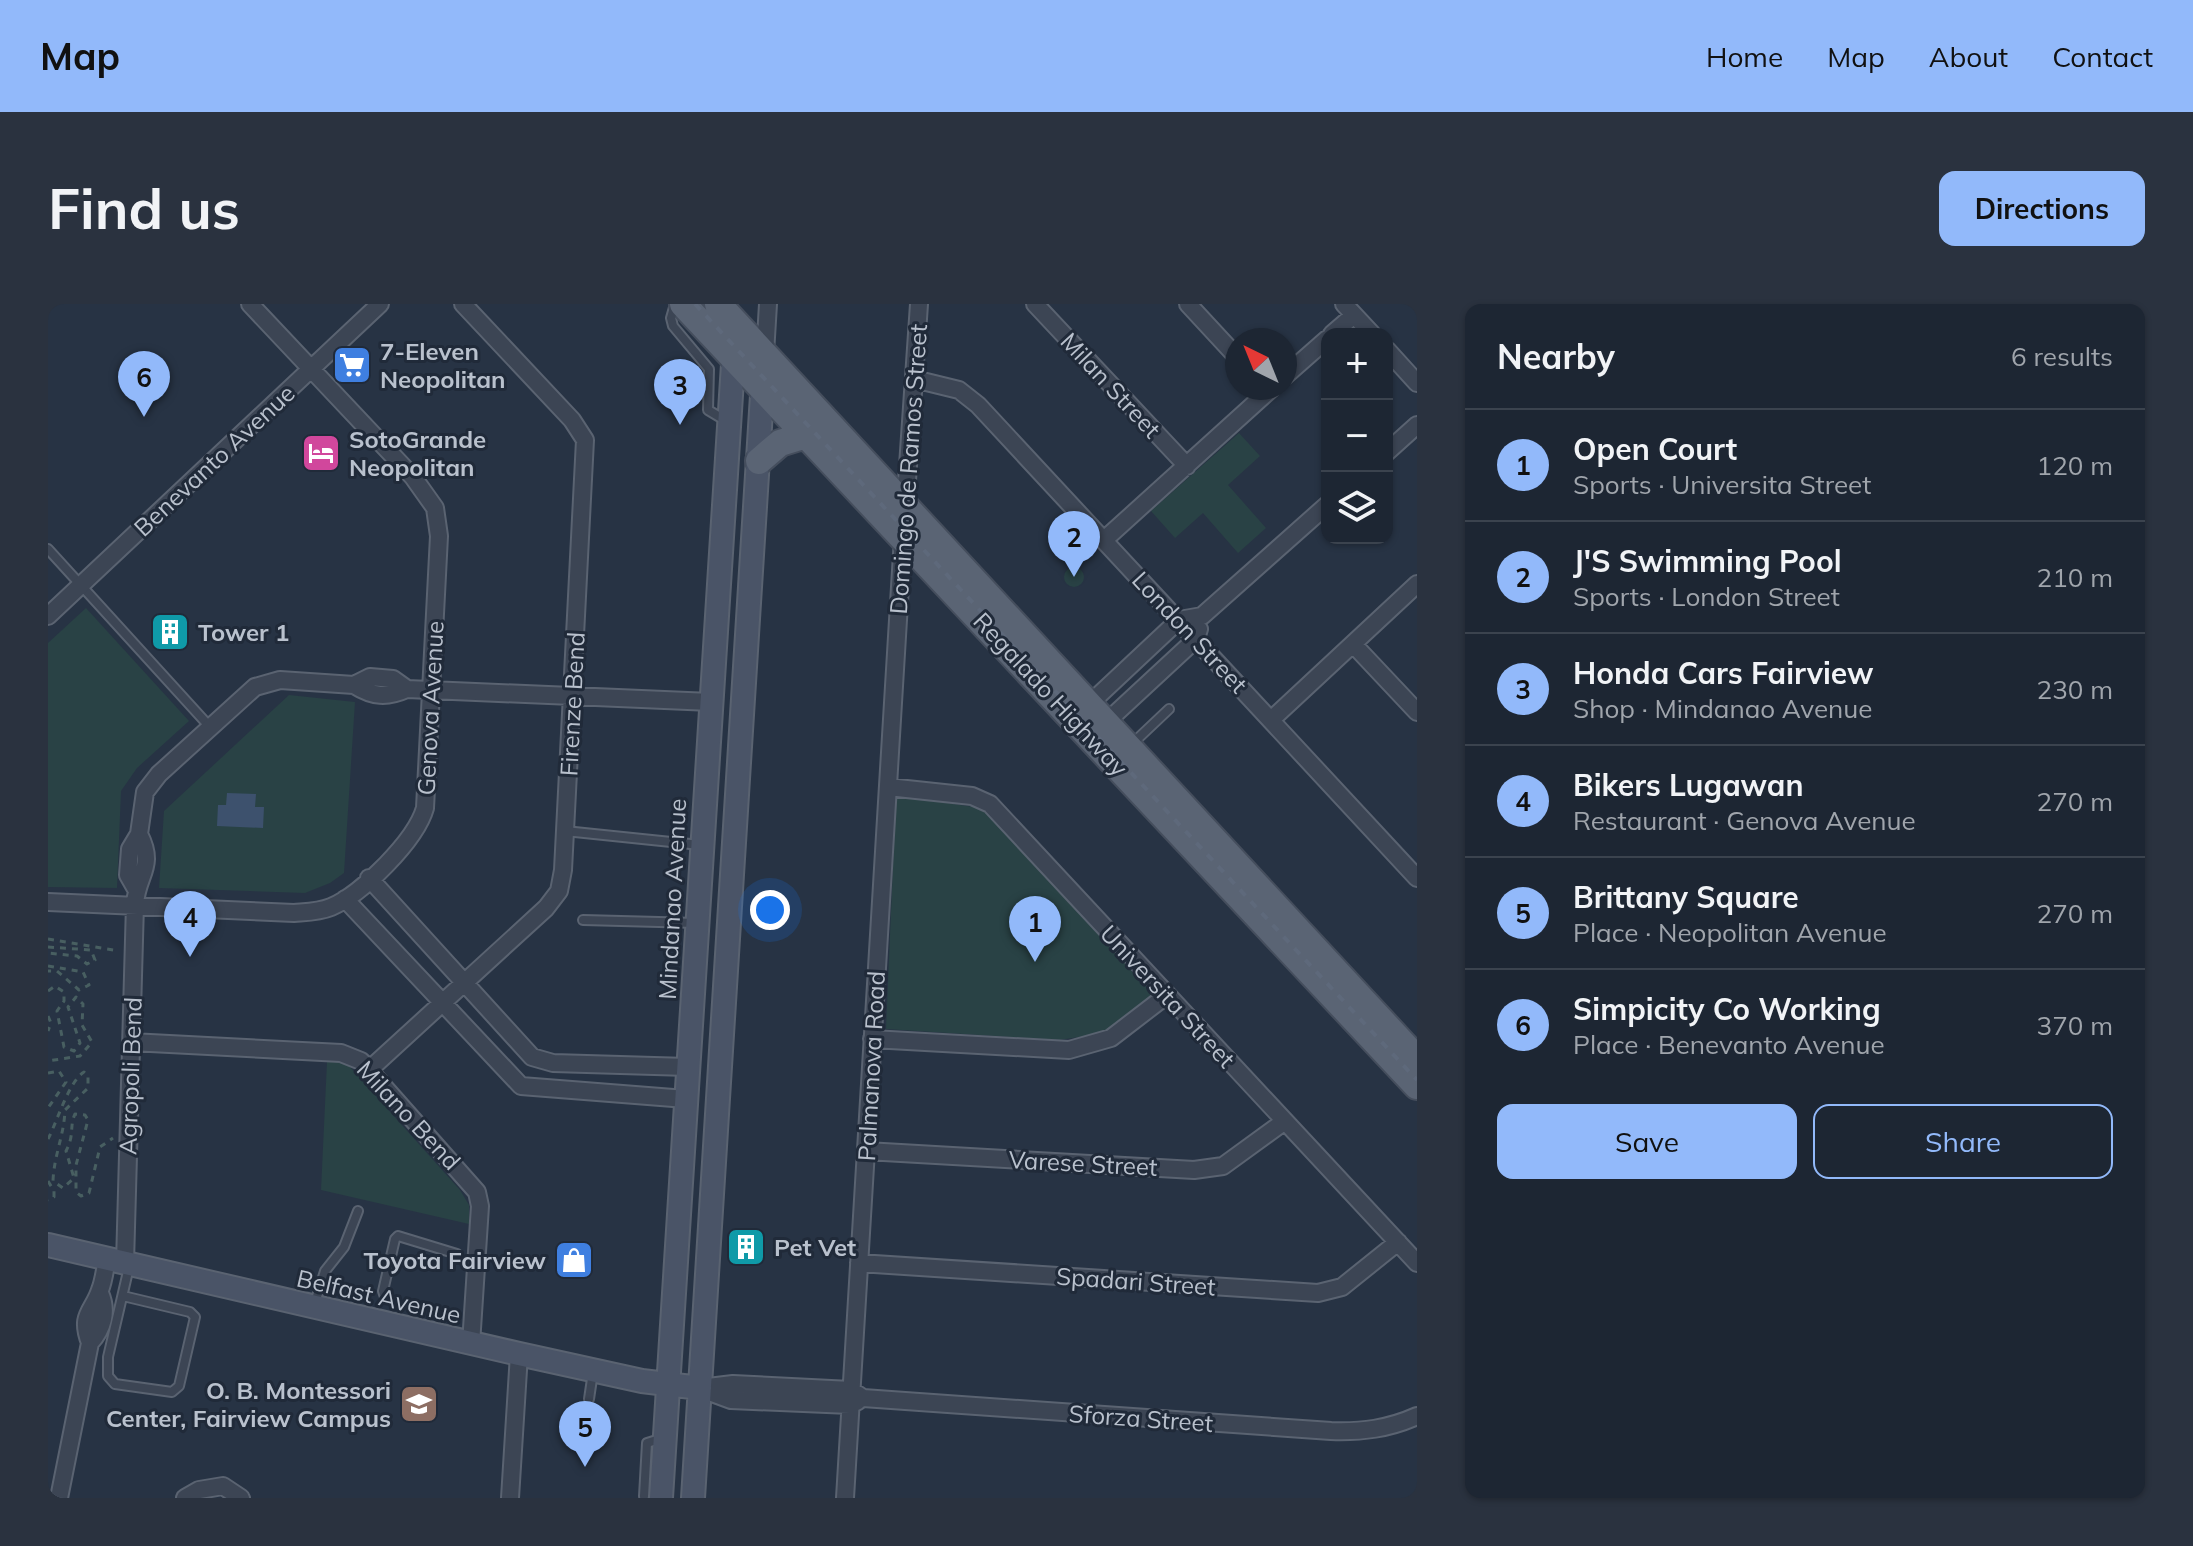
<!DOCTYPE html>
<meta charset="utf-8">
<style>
:root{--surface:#1d2633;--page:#2a323f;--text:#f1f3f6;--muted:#a0a5ac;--line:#3b434e;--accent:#92b9fa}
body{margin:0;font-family:Mulish,sans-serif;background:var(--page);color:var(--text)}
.controls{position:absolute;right:24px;top:24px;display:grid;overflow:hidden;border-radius:16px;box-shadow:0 2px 6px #0004}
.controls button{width:72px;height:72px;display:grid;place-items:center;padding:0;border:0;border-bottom:2px solid var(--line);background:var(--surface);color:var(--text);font:40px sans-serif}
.compass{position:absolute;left:1177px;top:24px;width:72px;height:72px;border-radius:50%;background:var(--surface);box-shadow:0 2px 6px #0004;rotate:317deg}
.you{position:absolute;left:722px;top:606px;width:28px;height:28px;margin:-20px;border:6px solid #fff;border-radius:50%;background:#1a73e8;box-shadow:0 0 0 12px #1a73e833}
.badge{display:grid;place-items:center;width:52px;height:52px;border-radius:50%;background:var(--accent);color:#111;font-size:26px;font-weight:700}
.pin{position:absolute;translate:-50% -66px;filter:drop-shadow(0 2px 4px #0008)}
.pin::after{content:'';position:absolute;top:42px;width:28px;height:24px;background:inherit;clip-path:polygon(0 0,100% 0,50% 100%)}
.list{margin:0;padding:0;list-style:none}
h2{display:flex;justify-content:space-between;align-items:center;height:104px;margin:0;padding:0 32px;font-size:34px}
h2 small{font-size:26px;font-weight:400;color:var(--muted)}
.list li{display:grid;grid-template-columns:52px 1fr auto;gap:24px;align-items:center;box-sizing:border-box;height:112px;padding:0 32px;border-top:2px solid var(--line)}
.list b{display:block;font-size:30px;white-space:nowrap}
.list p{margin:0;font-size:26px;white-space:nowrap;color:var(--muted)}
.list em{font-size:26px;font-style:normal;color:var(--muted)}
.actions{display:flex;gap:16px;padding:24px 32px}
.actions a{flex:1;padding:18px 0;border:2px solid var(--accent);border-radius:16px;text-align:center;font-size:28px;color:var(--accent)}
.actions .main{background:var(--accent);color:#111}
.icon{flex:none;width:44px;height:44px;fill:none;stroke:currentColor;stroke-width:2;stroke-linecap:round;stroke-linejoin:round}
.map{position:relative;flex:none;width:1369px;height:1194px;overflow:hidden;border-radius:16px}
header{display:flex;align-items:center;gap:48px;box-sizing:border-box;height:112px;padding:0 40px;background:var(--accent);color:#111}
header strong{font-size:38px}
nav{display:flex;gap:44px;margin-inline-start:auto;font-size:28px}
.intro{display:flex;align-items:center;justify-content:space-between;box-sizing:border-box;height:192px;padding:0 48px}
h1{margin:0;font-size:56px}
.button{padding:20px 36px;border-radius:16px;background:var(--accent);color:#111;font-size:28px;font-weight:700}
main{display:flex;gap:48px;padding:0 48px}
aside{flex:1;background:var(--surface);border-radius:16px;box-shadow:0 2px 6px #0004}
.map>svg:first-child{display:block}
.green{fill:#294245}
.water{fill:#3d516d}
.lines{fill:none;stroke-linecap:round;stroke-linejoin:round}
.lane-casing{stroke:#5a6371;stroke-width:12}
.street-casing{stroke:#5a6371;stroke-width:20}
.secondary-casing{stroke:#5a6371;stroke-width:26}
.primary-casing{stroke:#454e5d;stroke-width:30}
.path{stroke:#485f61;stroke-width:3;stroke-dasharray:6 6;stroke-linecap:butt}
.lane{stroke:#3c4554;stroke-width:8}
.street{stroke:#3c4554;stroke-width:16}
.secondary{stroke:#4a5467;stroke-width:22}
.primary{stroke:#5a6474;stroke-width:26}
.rail{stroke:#5e697b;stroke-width:4;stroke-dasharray:8 8;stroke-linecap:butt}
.labels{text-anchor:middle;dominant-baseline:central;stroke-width:6;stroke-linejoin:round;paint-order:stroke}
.poi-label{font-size:24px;font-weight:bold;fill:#b9c1cd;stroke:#202a39;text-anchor:start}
.street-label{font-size:24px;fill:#b9c1cd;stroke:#202a39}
</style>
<header>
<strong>Map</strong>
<nav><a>Home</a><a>Map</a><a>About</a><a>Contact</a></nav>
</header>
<div class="intro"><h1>Find us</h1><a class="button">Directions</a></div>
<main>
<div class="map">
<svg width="1369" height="1194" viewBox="0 0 1369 1194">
<rect width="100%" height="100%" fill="#273344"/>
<path class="green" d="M1191,129L1212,152L1180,181L1218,224L1190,249L1155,209L1127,234L1103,207Z
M1016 273a10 10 0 1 1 20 0a10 10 0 1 1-20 0Z
M38,304L141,417L89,464L73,487L69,584L0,583V339Z
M241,391L307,398L296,569L282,579L257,589L111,584L116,507Z
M848,491L938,505L1107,693L1058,729L1011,736L838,725Z
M279,758H295L302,763L412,886L421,901V920L273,886Z"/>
<path class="water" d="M179,489L208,490L207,503H216L215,524L169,522L170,501H178Z"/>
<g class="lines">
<g class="lane-casing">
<path id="lane" d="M627,0L623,14L625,22L661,65L660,106L680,118
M0,245L162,423
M1084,440L1121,405
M517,527L652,541
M535,616L649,619
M75,992L142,1008L147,1013L131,1082L124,1088L67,1080L60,1072V1053L81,963
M337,993L335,987L347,935L350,932L409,950
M266,1002L277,967L296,943L310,907
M541,1095L545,1068
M596,1192L599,1139L615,1134"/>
</g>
<g class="street-casing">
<path id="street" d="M987,0L1139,162
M1140,0L1189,53
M1296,0L1324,30
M1284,30L1306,11
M1339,46L1369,79
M717,50L720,0
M1237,72L1279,35
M866,75L911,86L930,101L1369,574
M1339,148L1369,121
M857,206L871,0
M1056,236L1224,84
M0,312L332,0
M1305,340L1369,408
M306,381C325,393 339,394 359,385L663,398
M1035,406L1131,316L1154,312L1279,201
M1223,416L1369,280
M1053,423L1148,335L1151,325
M840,483L924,492L942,500L1369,959
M321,574L484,753L505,759L640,763
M88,585L80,571L82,545L91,530L97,488L111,470L207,383L232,376L306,381L322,373L345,375L359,385
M297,595L473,782L638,795
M0,598L246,609C258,608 271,608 283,603C314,590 368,536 377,504L391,232L387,204L365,173L202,0
M824,735L1021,746L1063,734L1119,691
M83,738L293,749L313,757L429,888L432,902L423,1040
M322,765L498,604L511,587L515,566L537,136L524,116L415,0
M818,847L1146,866L1175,862L1237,817
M77,959L87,600C89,570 108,563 91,530
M811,959L1270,989L1294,983L1350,938
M42,1039C31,1010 45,1008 52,986C56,976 57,965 59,954
M652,1084L685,1080L803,1086L815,1094L1283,1127C1314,1128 1340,1125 1369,1112
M656,1086L683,1096L802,1101L810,1097
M11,1194L42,1039C55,1025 60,1007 52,989
M137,1194L151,1186L175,1182L193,1194
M462,1194L471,1050
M797,1194L855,233"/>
</g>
<g class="secondary-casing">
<path id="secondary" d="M0,941L471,1050L594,1077L652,1084
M613,1194L686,44
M645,1194L715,75"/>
</g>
<g class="primary-casing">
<path id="primary" d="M635,0L1369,782
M670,0L1369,755
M711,157L732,139L758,131"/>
</g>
<path class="path" d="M0,635L71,647
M0,643L43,646L47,656L39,660L29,652L0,649
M0,662L35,668L41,681L31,686L9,667H0
M0,687L7,682L16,688V697L9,707L16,743L26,747L32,739L20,703L28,693L35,700L34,721L44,738L32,752L0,757
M0,712L3,719L0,727
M0,769L11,767L18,778L0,804
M0,835C9,818 21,777 36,768L40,772V784L17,806C16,832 6,851 5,877L15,884L26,874L18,847C27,830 21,823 27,810L37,811L40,816L28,861V888L33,892L41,889L52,843L65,834
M0,877L6,887V893L0,896"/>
<use href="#lane" class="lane"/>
<use href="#street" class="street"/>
<use href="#secondary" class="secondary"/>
<use href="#primary" class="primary"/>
<path class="rail" d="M647,0L1369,776"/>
</g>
<defs>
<g id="supermarket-square" transform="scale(2)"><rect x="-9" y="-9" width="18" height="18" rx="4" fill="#3f7fe0" stroke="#202a39"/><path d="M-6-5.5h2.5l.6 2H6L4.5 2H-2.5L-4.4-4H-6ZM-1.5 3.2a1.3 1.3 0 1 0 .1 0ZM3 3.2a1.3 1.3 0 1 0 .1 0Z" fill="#fff"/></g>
<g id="hotel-square" transform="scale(2)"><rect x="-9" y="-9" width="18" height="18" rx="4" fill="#d1479c" stroke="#202a39"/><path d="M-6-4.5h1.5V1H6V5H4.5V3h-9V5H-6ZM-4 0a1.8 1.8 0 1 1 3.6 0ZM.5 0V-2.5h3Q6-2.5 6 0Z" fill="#fff"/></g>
<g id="building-square" transform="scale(2)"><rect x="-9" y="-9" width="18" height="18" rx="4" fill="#0f9aa8" stroke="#202a39"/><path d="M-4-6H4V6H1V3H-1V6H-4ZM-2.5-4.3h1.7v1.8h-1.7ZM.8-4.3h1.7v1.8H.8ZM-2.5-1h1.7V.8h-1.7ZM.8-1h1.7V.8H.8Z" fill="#fff"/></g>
<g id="shop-square" transform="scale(2)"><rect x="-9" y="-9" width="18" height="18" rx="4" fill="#3f7fe0" stroke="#202a39"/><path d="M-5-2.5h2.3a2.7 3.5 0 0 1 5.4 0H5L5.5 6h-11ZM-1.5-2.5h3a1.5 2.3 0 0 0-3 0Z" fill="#fff"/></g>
<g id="school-square" transform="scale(2)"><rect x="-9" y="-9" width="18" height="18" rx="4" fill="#8d6e63" stroke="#202a39"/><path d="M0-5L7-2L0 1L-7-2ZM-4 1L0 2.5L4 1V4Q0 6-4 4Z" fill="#fff"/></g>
</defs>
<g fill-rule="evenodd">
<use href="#supermarket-square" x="304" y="61"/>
<use href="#hotel-square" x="273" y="149"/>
<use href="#building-square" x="122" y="328"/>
<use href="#building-square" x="698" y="943"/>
<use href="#shop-square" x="526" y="956"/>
<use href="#school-square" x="371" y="1100"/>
</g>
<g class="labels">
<g class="poi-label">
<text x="332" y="47">7-Eleven<tspan x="332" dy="28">Neopolitan</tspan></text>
<text x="301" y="135">SotoGrande<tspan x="301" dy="28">Neopolitan</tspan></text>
<text x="150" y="328">Tower 1</text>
<text x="726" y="943">Pet Vet</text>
<text x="498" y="956" text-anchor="end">Toyota Fairview</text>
<text x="343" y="1086" text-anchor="end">O. B. Montessori<tspan x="343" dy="28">Center, Fairview Campus</tspan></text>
</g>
<g class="street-label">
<text transform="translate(1063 81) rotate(47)">Milan Street</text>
<text transform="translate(166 156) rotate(-43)">Benevanto Avenue</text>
<text transform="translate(860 165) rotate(-86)">Domingo de Ramos Street</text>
<text transform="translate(1142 328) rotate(47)">London Street</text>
<text transform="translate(1003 390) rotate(47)">Regalado Highway</text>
<text transform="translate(524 400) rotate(-87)">Firenze Bend</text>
<text transform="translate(382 404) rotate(-87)">Genova Avenue</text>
<text transform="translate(624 595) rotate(-87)">Mindanao Avenue</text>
<text transform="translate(1120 692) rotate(47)">Universita Street</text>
<text transform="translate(823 762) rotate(-87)">Palmanova Road</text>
<text transform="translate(82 772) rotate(-88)">Agropoli Bend</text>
<text transform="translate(361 811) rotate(47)">Milano Bend</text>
<text transform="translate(1035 859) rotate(3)">Varese Street</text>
<text transform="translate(1088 977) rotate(4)">Spadari Street</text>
<text transform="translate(331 992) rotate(13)">Belfast Avenue</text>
<text transform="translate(1093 1114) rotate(4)">Sforza Street</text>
</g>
</g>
</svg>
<div class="controls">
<button>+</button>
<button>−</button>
<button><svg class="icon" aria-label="layers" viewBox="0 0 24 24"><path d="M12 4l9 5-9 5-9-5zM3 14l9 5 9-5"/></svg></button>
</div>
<svg class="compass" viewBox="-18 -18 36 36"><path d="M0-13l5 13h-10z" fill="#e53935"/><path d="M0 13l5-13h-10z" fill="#a0a5ac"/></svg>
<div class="you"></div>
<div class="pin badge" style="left:987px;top:658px">1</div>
<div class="pin badge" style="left:1026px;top:273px">2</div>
<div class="pin badge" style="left:632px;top:121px">3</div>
<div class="pin badge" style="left:142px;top:653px">4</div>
<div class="pin badge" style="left:537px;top:1163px">5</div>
<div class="pin badge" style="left:96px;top:113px">6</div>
</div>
<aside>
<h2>Nearby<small>6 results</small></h2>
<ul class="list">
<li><span class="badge">1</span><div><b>Open Court</b><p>Sports · Universita Street</p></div><em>120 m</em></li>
<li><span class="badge">2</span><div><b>J'S Swimming Pool</b><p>Sports · London Street</p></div><em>210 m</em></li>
<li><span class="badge">3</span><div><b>Honda Cars Fairview</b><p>Shop · Mindanao Avenue</p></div><em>230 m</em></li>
<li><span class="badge">4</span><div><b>Bikers Lugawan</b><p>Restaurant · Genova Avenue</p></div><em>270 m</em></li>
<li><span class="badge">5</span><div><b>Brittany Square</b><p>Place · Neopolitan Avenue</p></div><em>270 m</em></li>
<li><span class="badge">6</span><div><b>Simpicity Co Working</b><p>Place · Benevanto Avenue</p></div><em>370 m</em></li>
</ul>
<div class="actions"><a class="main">Save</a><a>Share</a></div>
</aside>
</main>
